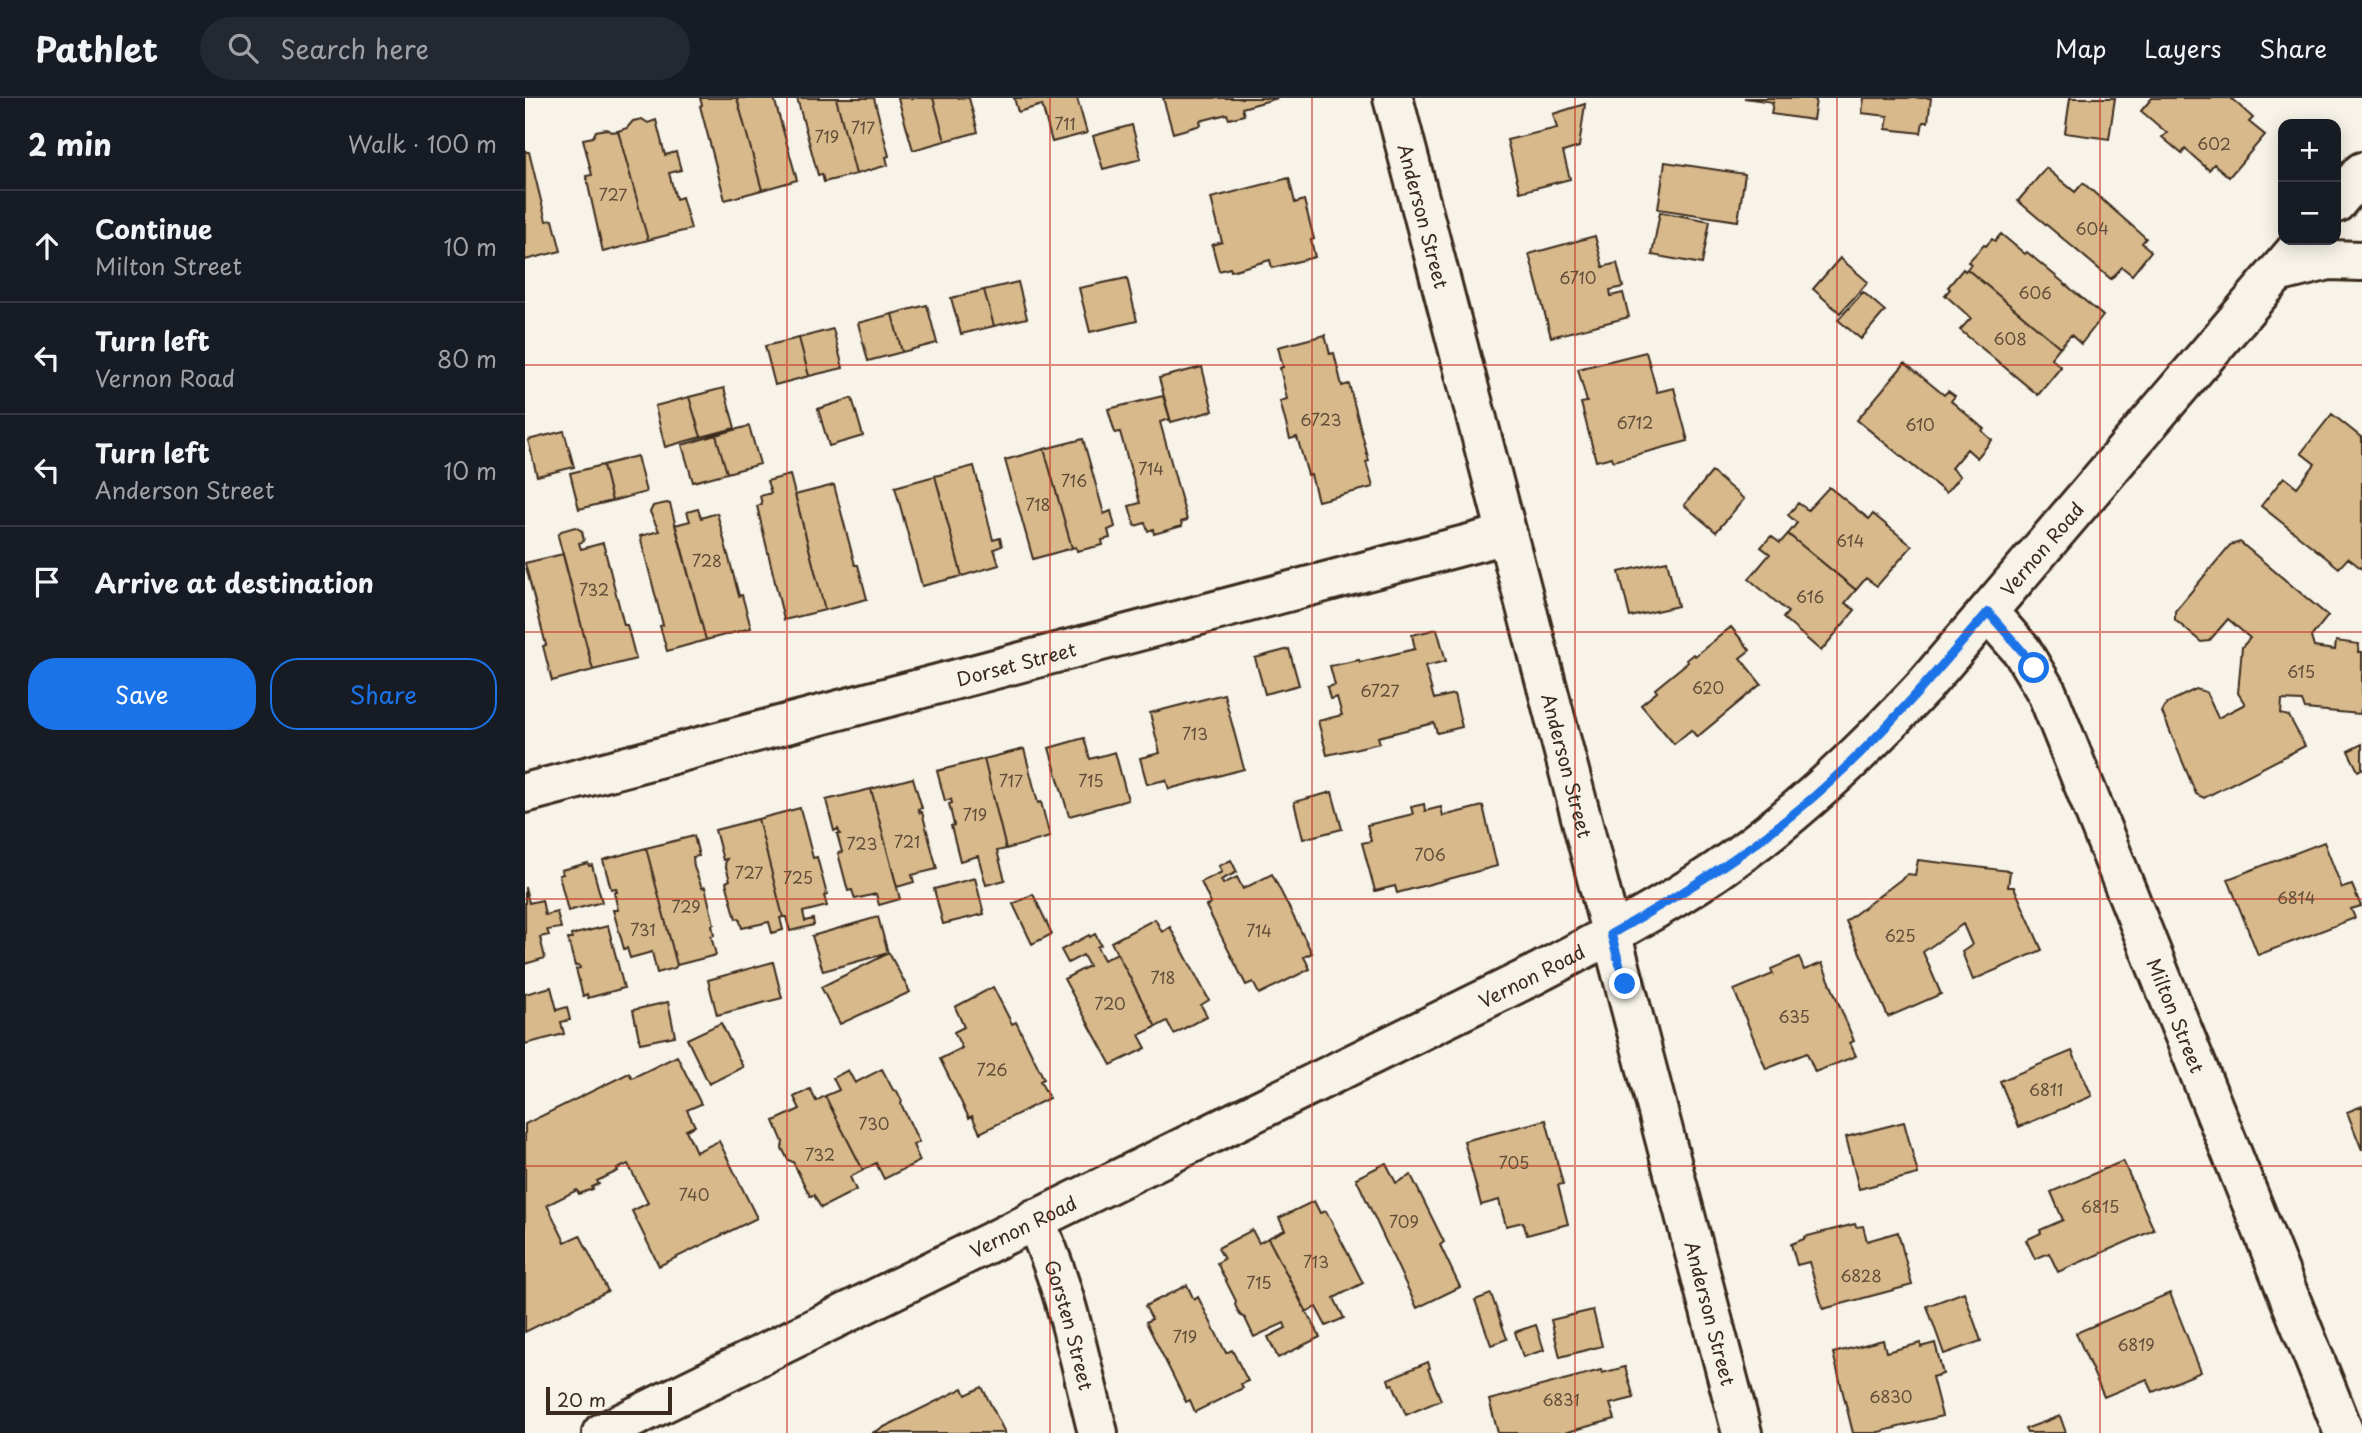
<!DOCTYPE html>
<meta charset="utf-8">
<style>
:root{--surface:#171b24;--page:#242831;--text:#f1f3f6;--muted:#9ea1a6;--line:#363941;--accent:#1a73e8}
body{margin:0;font-family:"Playpen Sans",sans-serif;background:var(--page);color:var(--text)}
.controls{position:absolute;right:21px;top:21px;display:grid;overflow:hidden;border-radius:14px;box-shadow:0 4px 18px #0003}
.controls button{width:63px;height:63px;display:grid;place-items:center;padding:0;border:0;border-bottom:2px solid var(--line);background:var(--surface);color:var(--text);font:35px sans-serif}
.scale{position:absolute;left:21px;bottom:18px;width:126px;box-sizing:border-box;padding-left:7px;border:4px solid #3b2a1e;border-top:0;font-size:19px;line-height:24px;white-space:nowrap;color:#3b2a1e;-webkit-text-stroke:5px #f7f3e8;paint-order:stroke}
.stop{position:absolute;width:21px;height:21px;margin:-16px;border:5px solid #1a73e8;border-radius:50%;background:#fff}
.stop.end{background:#1a73e8;border-color:#fff;box-shadow:0 2px 7px #0008}
.list{margin:0;padding:0;list-style:none}
h2{display:flex;justify-content:space-between;align-items:center;height:91px;margin:0;padding:0 28px;font-size:30px}
h2 small{font-size:23px;font-weight:400;color:var(--muted)}
.list li{display:grid;grid-template-columns:46px 1fr auto;gap:21px;align-items:center;box-sizing:border-box;height:112px;padding:0 28px;border-top:2px solid var(--line)}
.list b{display:block;font-size:26px;white-space:nowrap}
.list p{margin:0;font-size:23px;white-space:nowrap;color:var(--muted)}
.list em{font-size:23px;font-style:normal;color:var(--muted)}
.actions{display:flex;gap:14px;padding:21px 28px}
.actions a{flex:1;padding:16px 0;border:2px solid var(--accent);border-radius:28px;text-align:center;font-size:24px;color:var(--accent)}
.actions .main{background:var(--accent);color:#fff}
.icon{flex:none;width:38px;height:38px;fill:none;stroke:currentColor;stroke-width:2;stroke-linecap:round;stroke-linejoin:round}
.map{position:relative;flex:none;width:1837px;height:1335px;overflow:hidden}
header{display:flex;align-items:center;gap:42px;box-sizing:border-box;height:98px;padding:0 35px;background:var(--surface);border-bottom:2px solid var(--line)}
header strong{font-size:33px}
nav{display:flex;gap:38px;margin-inline-start:auto;font-size:24px}
.search{width:490px;height:63px;background:var(--page);display:flex;align-items:center;gap:18px;box-sizing:border-box;padding:0 24px;border-radius:38px;color:var(--muted);font-size:26px}
main{display:flex}
aside{flex:1;background:var(--surface)}
.map>svg:first-child{display:block}
.building{fill:#d7b98b;stroke:#3b2a1e;stroke-width:2}
.lines{fill:none;stroke-linecap:round;stroke-linejoin:round}
.minor-casing{stroke:#3b2a1e;stroke-width:44}
.minor{stroke:#f7f3e8;stroke-width:38}
.route{stroke:#1a73e8;stroke-width:9}
.grid{fill:none;stroke:#c8321e;stroke-width:2;stroke-opacity:0.55}
.labels{text-anchor:middle;dominant-baseline:central;stroke-width:6;stroke-linejoin:round;paint-order:stroke}
.number-label{font-size:16px;fill:#624e39}
.street-label{font-size:19px;fill:#3b2a1e;stroke:#f7f3e8}
</style>
<header>
<strong>Pathlet</strong>
<div class="search"><svg class="icon" aria-label="search" viewBox="0 0 24 24"><circle cx="10" cy="10" r="6"/><path d="M15 15l6 6"/></svg>Search here</div>
<nav><a>Map</a><a>Layers</a><a>Share</a></nav>
</header>
<main>
<aside>
<h2>2 min<small>Walk · 100 m</small></h2>
<ul class="list">
<li><svg class="icon" aria-label="ahead" viewBox="0 0 24 24"><path d="M12 20V5M6 11l6-6 6 6"/></svg><div><b>Continue</b><p>Milton Street</p></div><em>10 m</em></li>
<li><svg class="icon" aria-label="left" viewBox="0 0 24 24"><path d="M17 20v-9H6M10 6l-5 5 5 5"/></svg><div><b>Turn left</b><p>Vernon Road</p></div><em>80 m</em></li>
<li><svg class="icon" aria-label="left" viewBox="0 0 24 24"><path d="M17 20v-9H6M10 6l-5 5 5 5"/></svg><div><b>Turn left</b><p>Anderson Street</p></div><em>10 m</em></li>
<li><svg class="icon" aria-label="arrive" viewBox="0 0 24 24"><path d="M6 21V4h12l-3 4 3 4H6"/></svg><div><b>Arrive at destination</b></div></li>
</ul>
<div class="actions"><a class="main">Save</a><a>Share</a></div>
</aside>
<div class="map">
<svg width="1837" height="1335" viewBox="0 0 1837 1335">
<rect width="100%" height="100%" fill="#f7f3e8"/>
<filter id="ink" filterUnits="userSpaceOnUse"><feTurbulence type="fractalNoise" baseFrequency=".0143" numOctaves="2"/><feDisplacementMap in="SourceGraphic" scale="14" xChannelSelector="R" yChannelSelector="G"/><feConvolveMatrix kernelMatrix="1 2 1 2 8 2 1 2 1" color-interpolation-filters="sRGB"/></filter>
<g filter="url(#ink)">
<path class="building" d="M175,0H212L237,92L200,102L175,8L177,7Z
M212,0H249L272,82L237,92Z
M272,0H311L331,76L299,84L297,76L293,77Z
M311,0H349L364,58L361,59L363,67L331,76Z
M373,0H408L420,43L388,52Z
M408,0H444L453,34L420,43Z
M489,0H552L562,35L527,44L517,7L493,14Z
M638,0H753L717,10L719,17L704,21L702,16L675,23L676,27L648,35Z
M1219,0H1286L1291,2L1288,22L1246,16L1248,4Z
M1339,0H1406L1403,24H1398L1396,35L1361,31L1363,18L1337,15Z
M1545,0H1590L1584,41L1540,35Z
M1627,0H1706L1728,20L1724,24L1740,37L1704,79L1689,66L1684,72L1660,51L1657,56L1637,39L1642,35L1616,13Z
M1060,6L1054,49L1038,54L1045,81L995,94L982,42L1032,30L1028,16Z
M117,21L123,25L131,22L140,57L151,54L156,72L144,75L151,101L157,99L166,131L123,142L93,33L102,30L108,23Z
M607,27L616,61L578,71L568,38Z
M81,31L87,34L93,33L123,142L78,154L61,78L67,77L58,41L68,39L71,33Z
M0,51L1,54H4L21,123L28,122L36,153L0,162Z
M1140,64L1220,76L1213,123L1133,111Z
M1521,70L1550,94L1558,85L1621,140L1617,145L1626,153L1607,177L1597,169L1586,181L1493,103Z
M764,80L770,105L779,102L789,141L786,142L790,159L747,170L745,162L706,173L705,170L694,173L687,147L697,144L686,100Z
M1135,114L1185,123L1177,166L1127,157Z
M1476,136L1500,156L1502,154L1578,218L1556,246L1546,237L1535,249L1442,171L1446,166L1443,164L1459,147L1461,148L1467,141L1470,143Z
M1070,138L1078,169L1092,165L1098,189L1085,192L1086,198L1098,195L1104,219L1026,239L1004,156Z
M1315,160L1343,184L1315,215L1288,191Z
M1438,171L1440,173L1442,171L1535,249L1526,260L1536,269L1513,297L1435,232L1446,220L1420,197L1425,191L1423,189Z
M602,180L612,223L565,234L554,190Z
M493,184L502,220L469,228L459,192Z
M459,192L469,228L436,236L426,200Z
M1338,194L1360,213L1336,241L1313,222Z
M402,207L412,245L377,254L367,216Z
M367,216L377,254L343,263L333,225Z
M308,231L318,270L284,278L274,240Z
M800,237L805,256L809,255L817,288L824,286L844,363L841,364L848,389L793,403L786,377H783L772,339L765,341L755,303L762,301L755,270L758,269L753,249Z
M274,240L284,278L250,287L240,248Z
M1121,254L1132,294L1149,290L1163,343L1088,363L1087,359L1071,363L1056,305L1062,304L1053,271Z
M1380,265L1419,297L1423,293L1430,298L1426,303L1459,331L1457,333L1467,342L1452,360L1442,351L1426,370L1435,378L1421,395L1332,322Z
M677,269L688,313L646,324L634,280Z
M199,290L210,330L176,339L164,299Z
M638,298L645,321L635,324L662,422L656,424L657,428L629,436L628,431L623,433L620,425L610,428L604,408L615,405L595,334L590,335L583,311Z
M164,299L176,339L140,349L130,308Z
M327,300L338,338L304,348L293,311Z
M1807,316L1837,340V471L1823,460L1814,470L1736,408L1759,379L1772,389L1790,366L1776,355Z
M224,328L235,366L202,375L191,337Z
M39,333L49,369L12,378L3,342Z
M191,337L202,375L168,384L157,347Z
M558,341L579,416L586,413L590,429L583,432L585,440L577,442L578,447L552,453L551,449L547,450L519,351Z
M519,351L547,450L508,461L480,362Z
M112,358L121,394L87,403L78,367Z
M78,367L87,403L54,411L45,375Z
M449,368L468,442L475,440L477,448L469,451L474,467L437,478L410,378Z
M1187,374L1219,401L1191,434L1159,407Z
M265,377L300,512L259,522L232,408L237,406L235,398L246,395L242,383Z
M410,378L437,478L397,488L370,389Z
M309,387L330,467H333L342,501L300,512L270,397Z
M1304,389L1344,421L1348,416L1387,448L1352,488L1341,480L1331,492L1263,436L1272,425L1263,417L1273,405L1283,412Z
M142,405L145,406L181,542L142,553L135,528L138,527L115,438L134,433L125,414L128,408Z
M173,411L176,420L192,415L214,498L217,497L226,530L181,542L150,427L165,423L162,414Z
M50,429L57,433L59,443L54,445L56,451L78,445L99,527H102L111,561L68,572L33,438L36,433Z
M1263,436L1331,492L1320,505L1330,512L1296,553L1258,520L1263,514L1224,481L1245,456L1236,449L1246,438L1255,445Z
M1715,444L1803,518L1786,539L1789,549L1810,552L1811,543L1834,546L1833,554H1837V606L1835,616L1780,611L1777,603L1757,602L1756,616L1764,618L1780,648L1679,700L1671,696L1637,614L1642,605L1671,591L1681,594L1693,620L1720,606L1713,595L1717,549L1725,540L1703,521L1684,543L1676,544L1650,522V513L1705,447Z
M38,456L68,572L27,583L18,548L21,547L0,465Z
M1142,463L1153,508L1105,519L1094,474Z
M1206,529L1225,552L1215,560L1236,586L1172,639L1166,632L1149,646L1116,607L1132,594L1130,591L1163,564L1161,562L1168,556L1170,558Z
M912,531L921,563L900,568L909,601L929,596L937,629L912,635L909,625L853,639L855,645L802,657L793,623L817,617L812,599L805,601L802,589L810,587L805,568L834,562L835,564L890,551L887,537Z
M764,551L774,587L740,596L730,560Z
M699,596L719,671L644,691L641,682L622,686L615,660L635,655L625,615Z
M559,640L565,661L590,654L603,702L544,718L524,650Z
M1837,646V671L1833,673L1823,653Z
M499,651L513,705L516,704L525,739L481,751L459,661Z
M459,661L481,751L472,753L480,782L461,787L453,758L435,763L426,728L429,727L424,706L427,705L426,701L420,703L412,673Z
M388,680L397,710L393,711L395,715L397,714L412,771L387,777L389,784L372,789L346,691Z
M346,691L375,801L354,807L351,796L330,801L327,792L323,793L313,755L317,754L312,736H315L313,731L309,733L301,702Z
M807,694L817,731L778,741L769,704Z
M899,706L900,713L916,709L918,718L958,708L972,768L872,795L870,788L850,793L837,745L846,743L842,727L888,716L886,709Z
M275,710L288,760L292,759L302,797L299,798L302,808L278,814L280,823L288,821L289,827L265,833L261,819H258L233,721Z
M233,721L258,819L255,820L258,832L247,835L244,824L217,830L214,820L211,821L201,784L205,782L200,766L202,761L198,762L190,732Z
M169,738L174,758L168,759L169,769L177,790L180,789L189,826L187,827L189,837L186,838L191,857L152,867L121,750Z
M1799,744L1817,790L1827,787L1836,808L1826,811L1830,820L1733,857L1703,781Z
M121,750L152,867L150,870L132,875L127,854L105,860L102,850L99,851L88,812H93L89,794H92L91,790L86,791L78,762Z
M706,762L712,774L696,782L698,786L712,779L718,791L747,776L787,855L779,859L785,871L734,896L728,884L721,887L681,808L686,806L676,784L697,774L694,768Z
M1393,762L1485,773L1483,789H1489L1517,852L1448,882L1437,854L1447,847L1438,826L1398,854L1416,896L1363,919L1321,823L1383,776L1390,777Z
M63,765L64,768L67,767L77,804L43,813L34,777L38,776L36,772Z
M450,780L459,816L418,826L409,791Z
M0,789L4,805L17,802L20,817L32,814L36,830L22,832L24,837L15,839L20,860L0,866Z
M508,796L527,836L507,846L488,806Z
M353,819L363,855L298,873L287,838Z
M630,821L637,834L645,829L684,902L676,907L682,918L649,936L642,923L631,929L586,844Z
M83,828L99,890L63,900L62,896L58,898L51,871L55,870L54,867L50,868L43,841H47L46,837Z
M570,836L576,847L572,849L579,862L592,855L631,929L614,937L621,950L586,967L539,881L564,868L558,857L543,865L536,852L564,837L565,839Z
M364,855L385,894L315,926L296,889Z
M1274,859L1279,872L1297,865L1329,943L1325,945L1331,958L1290,974L1282,955L1241,971L1209,892L1248,876L1246,871Z
M248,864L257,900L192,917L183,882Z
M26,889L32,912L42,909L45,922L36,924L39,936L0,946V896Z
M468,889L487,926L491,924L519,981L515,983L524,1000L455,1035L447,1018L444,1020L415,961L437,950L429,934L439,929L430,909Z
M143,904L150,938L115,945L108,912Z
M196,925L218,969L184,986L162,941Z
M1547,953L1567,998L1494,1029L1475,983Z
M152,958L176,1006L162,1012L170,1028L161,1032L171,1054L194,1043L232,1120L134,1168L107,1113L123,1105L103,1066L92,1071L93,1073L72,1083L74,1086L67,1089L68,1091L54,1096L52,1092L22,1107L40,1144L55,1137L83,1193L0,1234V1026L104,975L107,980Z
M357,971L368,992L372,993L377,1003L376,1006L394,1044L388,1047L395,1063L359,1081L351,1065L338,1072L300,998L314,992L308,980L323,972L330,985Z
M285,991L291,1003L300,998L338,1072L325,1079L331,1092L296,1110L289,1097L285,1098L268,1064L263,1062L257,1050L258,1044L249,1023L275,1011L269,999Z
M1837,1008V1052L1822,1014Z
M1021,1022L1038,1086L1033,1087L1043,1126L1002,1137L998,1124L981,1128L974,1102L956,1107L939,1043Z
M1379,1024L1393,1076L1334,1091L1321,1039Z
M1598,1063L1629,1132L1533,1174L1524,1155L1510,1161L1501,1142L1516,1135L1515,1132L1538,1122L1526,1094Z
M861,1065L871,1085L886,1077L919,1144L915,1147L935,1189L892,1210L831,1080Z
M789,1103L795,1115L801,1113L838,1185L809,1200L819,1220L801,1228L791,1209L781,1214L743,1140L760,1132L754,1120Z
M1330,1126L1331,1129L1338,1128L1342,1143L1373,1134L1387,1187L1298,1211L1284,1164L1272,1167L1266,1146L1279,1141V1139Z
M727,1132L734,1145L743,1140L795,1239L753,1260L743,1239L761,1230L759,1225L729,1239L720,1220L715,1217L710,1207L711,1203L692,1165L699,1161L693,1150Z
M662,1187L669,1202L673,1199L701,1255L707,1252L723,1283L716,1286L718,1290L670,1314L665,1302L661,1304L621,1224L627,1221L620,1208Z
M1439,1194L1456,1243L1419,1256L1402,1208Z
M1645,1195L1676,1274L1628,1294L1622,1281L1579,1299L1551,1235Z
M966,1196L982,1241L966,1247L950,1202Z
M1068,1212L1077,1248L1035,1259L1026,1222Z
M1011,1227L1019,1252L998,1259L990,1234Z
M1358,1242L1361,1254L1396,1245V1249L1410,1245L1418,1276L1407,1279L1417,1318L1350,1335H1328L1308,1255Z
M903,1264L905,1270L903,1271L916,1302L881,1317L868,1286L865,1287L863,1281Z
M1100,1269L1109,1300L1085,1306L1090,1321L1039,1335H973L964,1302L1076,1272L1077,1275Z
M457,1289L480,1335H347L438,1290L441,1297Z
M1535,1318L1541,1335H1502L1500,1331Z"/>
<g class="lines">
<g class="minor-casing">
<g id="minor">
<path id="s1" d="M868,0L1217,1335"/>
<path d="M1811,105L1837,74"/>
<path d="M1752,175L1804,162L1837,163"/>
<path id="s2" d="M1463,514L1497,553L1522,595L1819,1335"/>
<path id="s3" d="M0,695L982,436"/>
<path id="s4" d="M509,1121C541,1188 555,1264 573,1335"/>
<path id="s5" d="M77,1335L1009,877C1070,845 1132,813 1190,774C1269,720 1336,656 1401,586L1780,142"/>
</g>
</g>
<use href="#minor" class="minor"/>
</g>
</g>
<g class="lines" filter="url(#ink)">
<path class="route" d="M1100,886L1086,836C1163,793 1239,745 1304,685C1362,632 1412,573 1463,514L1497,553L1509,570"/>
</g>
<path class="grid" d="M262,0V1335M525,0V1335M787,0V1335M1050,0V1335M1312,0V1335M1575,0V1335M0,267H1837M0,534H1837M0,801H1837M0,1068H1837"/>
<g class="labels">
<g class="number-label">
<text x="540" y="25">711</text>
<text x="338" y="29">717</text>
<text x="302" y="38">719</text>
<text x="1689" y="45">602</text>
<text x="88" y="96">727</text>
<text x="1567" y="130">604</text>
<text x="1053" y="179">6710</text>
<text x="1510" y="194">606</text>
<text x="1485" y="240">608</text>
<text x="796" y="321">6723</text>
<text x="1110" y="324">6712</text>
<text x="1395" y="326">610</text>
<text x="626" y="370">714</text>
<text x="549" y="382">716</text>
<text x="513" y="406">718</text>
<text x="1325" y="442">614</text>
<text x="182" y="462">728</text>
<text x="69" y="491">732</text>
<text x="1285" y="498">616</text>
<text x="1776" y="573">615</text>
<text x="1183" y="589">620</text>
<text x="855" y="592">6727</text>
<text x="670" y="635">713</text>
<text x="486" y="682">717</text>
<text x="566" y="682">715</text>
<text x="450" y="716">719</text>
<text x="382" y="743">721</text>
<text x="337" y="745">723</text>
<text x="905" y="756">706</text>
<text x="224" y="774">727</text>
<text x="273" y="779">725</text>
<text x="1771" y="799">6814</text>
<text x="161" y="808">729</text>
<text x="118" y="831">731</text>
<text x="734" y="832">714</text>
<text x="1375" y="837">625</text>
<text x="638" y="879">718</text>
<text x="585" y="905">720</text>
<text x="1269" y="918">635</text>
<text x="467" y="971">726</text>
<text x="1521" y="991">6811</text>
<text x="349" y="1025">730</text>
<text x="295" y="1056">732</text>
<text x="989" y="1064">705</text>
<text x="169" y="1096">740</text>
<text x="1575" y="1108">6815</text>
<text x="879" y="1123">709</text>
<text x="791" y="1163">713</text>
<text x="1336" y="1177">6828</text>
<text x="734" y="1184">715</text>
<text x="660" y="1238">719</text>
<text x="1611" y="1246">6819</text>
<text x="1366" y="1298">6830</text>
<text x="1036" y="1301">6831</text>
</g>
<g class="street-label">
<text stroke="none"><textPath href="#s1" startOffset="122">Anderson Street</textPath></text>
<text stroke="none"><textPath href="#s5" startOffset="1708">Vernon Road</textPath></text>
<text stroke="none"><textPath href="#s3" startOffset="508">Dorset Street</textPath></text>
<text stroke="none"><textPath href="#s1" startOffset="690">Anderson Street</textPath></text>
<text stroke="none"><textPath href="#s5" startOffset="1036">Vernon Road</textPath></text>
<text stroke="none"><textPath href="#s2" startOffset="448">Milton Street</textPath></text>
<text stroke="none"><textPath href="#s5" startOffset="469">Vernon Road</textPath></text>
<text stroke="none"><textPath href="#s1" startOffset="1256">Anderson Street</textPath></text>
<text stroke="none"><textPath href="#s4" startOffset="112">Gorsten Street</textPath></text>
</g>
</g>
</svg>
<div class="controls">
<button>+</button>
<button>−</button>
</div>
<div class="scale">20 m</div>
<div class="stop" style="left:1509px;top:570px"></div>
<div class="stop end" style="left:1100px;top:886px"></div>
</div>
</main>
